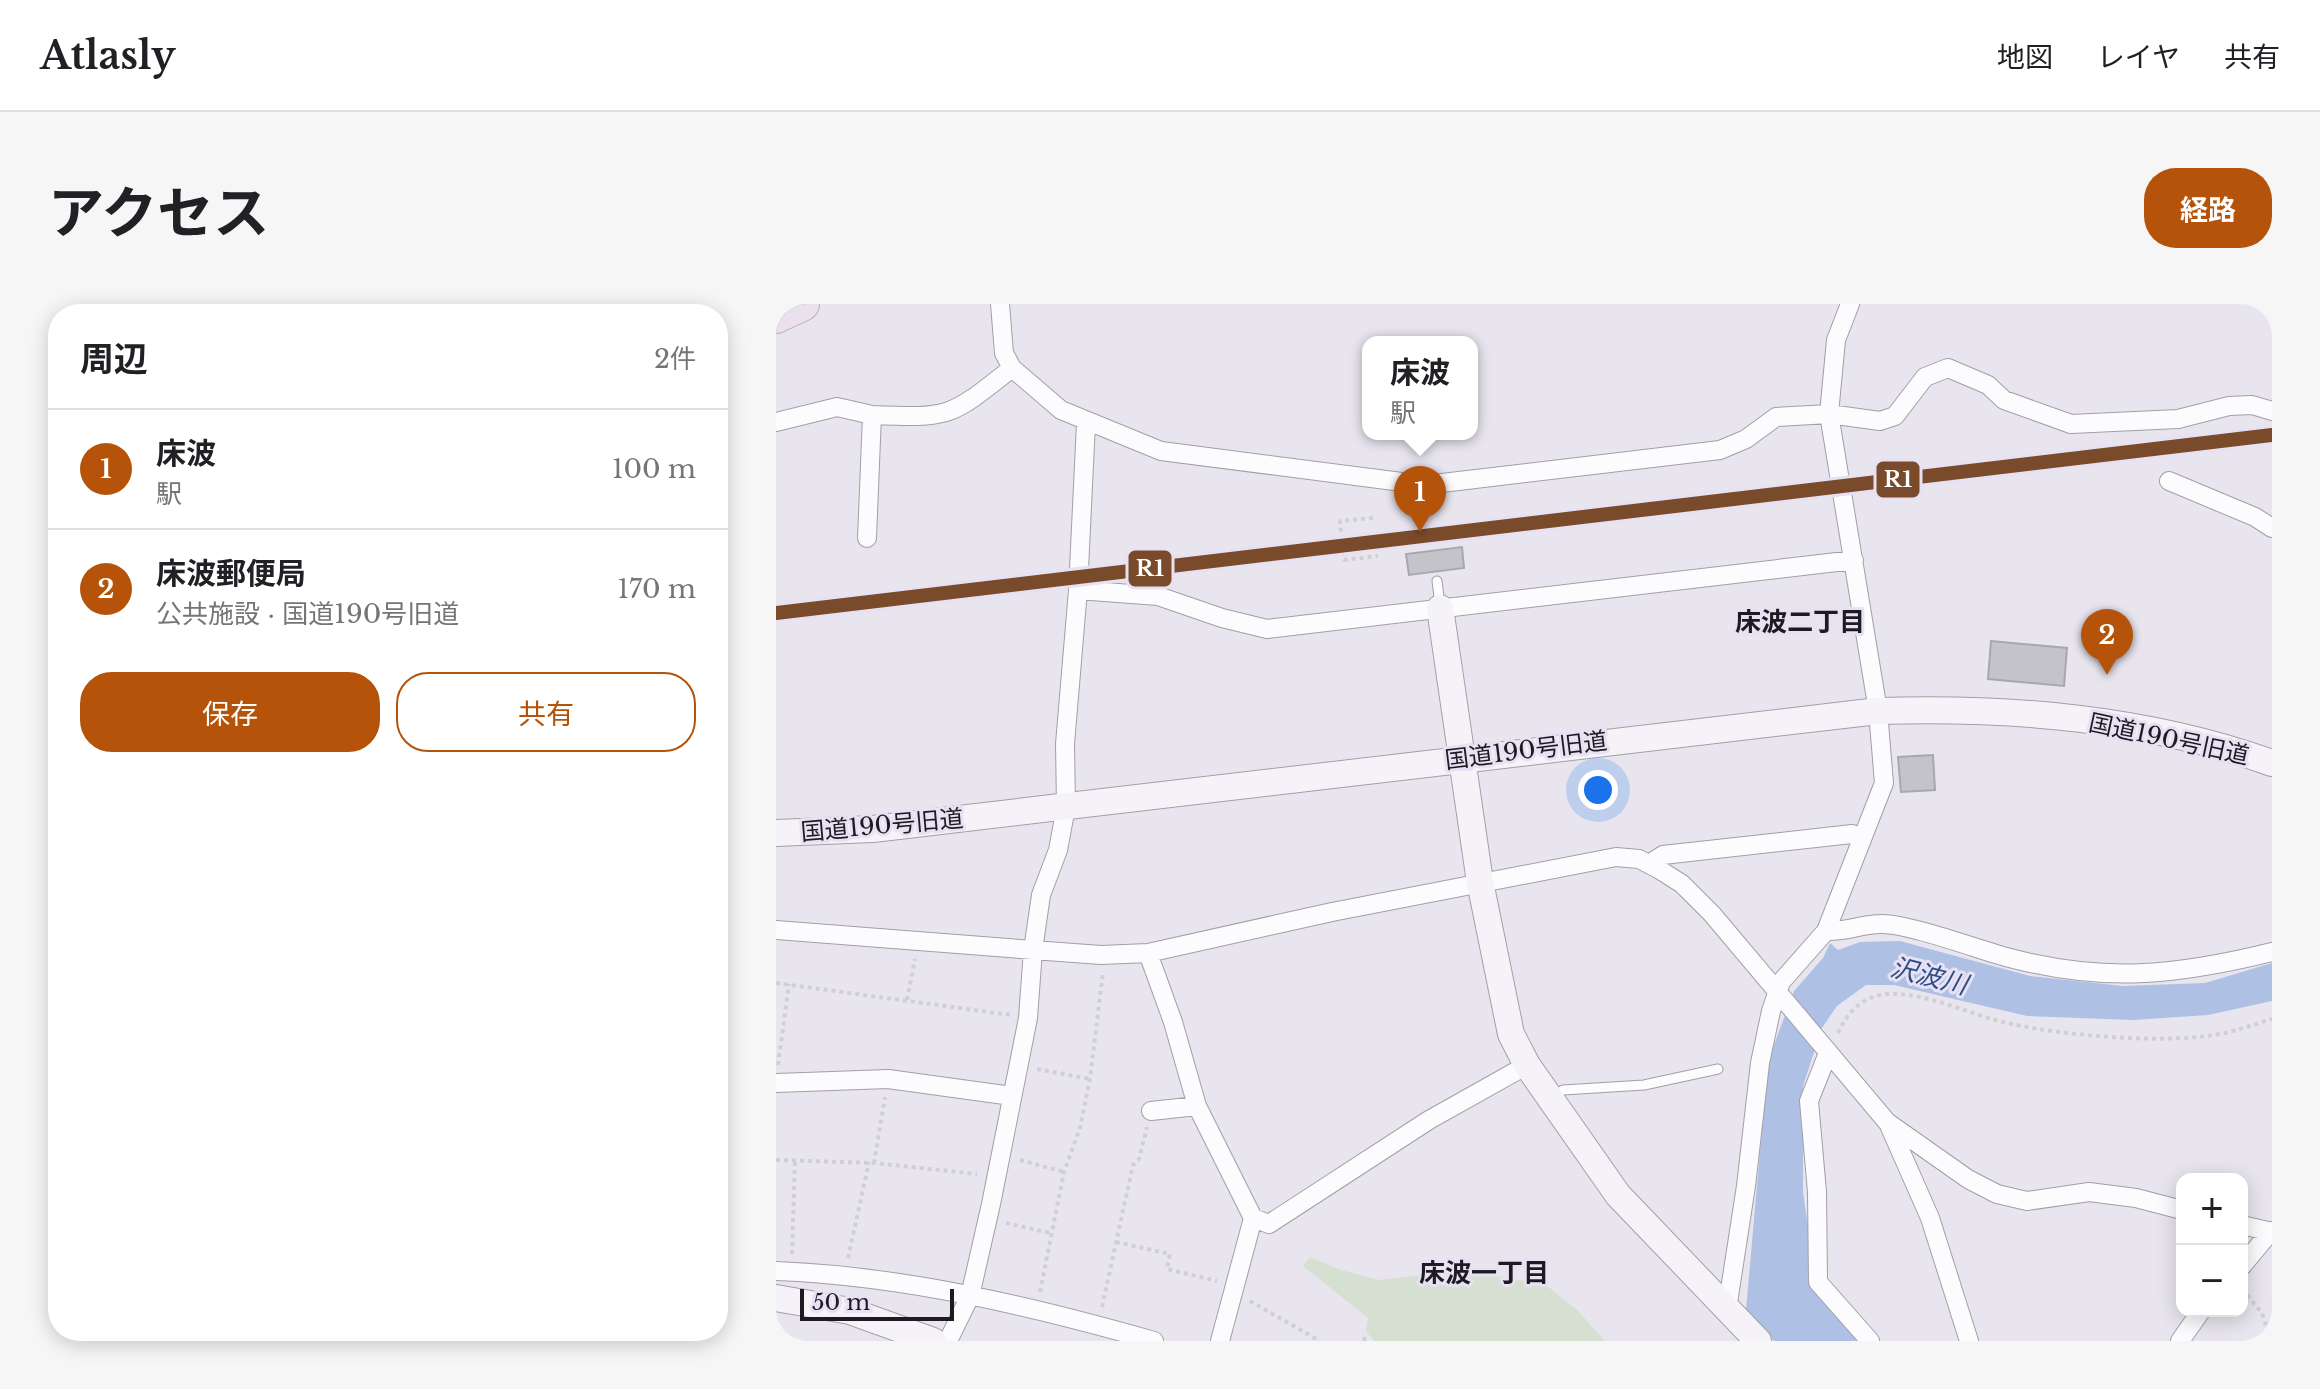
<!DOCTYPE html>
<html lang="ja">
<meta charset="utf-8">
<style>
:root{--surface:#fff;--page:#f6f6f6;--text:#202124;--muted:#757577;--line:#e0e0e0;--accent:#b45309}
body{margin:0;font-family:"Libre Baskerville","Noto Sans JP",serif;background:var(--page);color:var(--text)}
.controls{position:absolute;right:24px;bottom:24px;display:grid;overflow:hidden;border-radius:16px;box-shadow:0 4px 20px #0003}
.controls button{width:72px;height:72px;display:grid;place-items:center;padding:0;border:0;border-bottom:2px solid var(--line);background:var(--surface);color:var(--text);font:40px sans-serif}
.scale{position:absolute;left:24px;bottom:20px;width:154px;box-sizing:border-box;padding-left:8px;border:4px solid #1d1b21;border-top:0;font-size:22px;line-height:28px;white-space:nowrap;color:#1d1b21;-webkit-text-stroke:6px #e7e1f3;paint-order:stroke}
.you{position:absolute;left:822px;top:486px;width:28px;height:28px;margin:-20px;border:6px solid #fff;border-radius:50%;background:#1a73e8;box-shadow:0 0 0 12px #1a73e833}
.badge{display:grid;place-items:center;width:52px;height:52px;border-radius:50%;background:var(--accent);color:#fff;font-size:26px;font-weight:700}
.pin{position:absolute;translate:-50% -66px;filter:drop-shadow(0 2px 4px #0008)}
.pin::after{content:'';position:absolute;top:42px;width:28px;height:24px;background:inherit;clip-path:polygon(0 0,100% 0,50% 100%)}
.popup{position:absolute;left:586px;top:32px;width:116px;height:104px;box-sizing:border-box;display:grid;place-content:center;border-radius:16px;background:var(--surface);filter:drop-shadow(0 2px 6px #0005);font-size:26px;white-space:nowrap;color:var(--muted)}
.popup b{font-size:30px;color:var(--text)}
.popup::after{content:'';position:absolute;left:50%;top:100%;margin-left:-16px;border:16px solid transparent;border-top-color:var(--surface)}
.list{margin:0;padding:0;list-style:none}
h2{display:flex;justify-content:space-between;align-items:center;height:104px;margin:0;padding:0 32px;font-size:34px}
h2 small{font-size:26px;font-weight:400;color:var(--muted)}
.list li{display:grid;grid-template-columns:52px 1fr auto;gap:24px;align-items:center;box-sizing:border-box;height:120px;padding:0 32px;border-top:2px solid var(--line)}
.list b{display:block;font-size:30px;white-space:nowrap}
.list p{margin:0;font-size:26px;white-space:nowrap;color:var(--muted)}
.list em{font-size:26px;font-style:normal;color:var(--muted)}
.actions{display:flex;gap:16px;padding:24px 32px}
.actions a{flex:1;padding:18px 0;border:2px solid var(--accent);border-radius:32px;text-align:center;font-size:28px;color:var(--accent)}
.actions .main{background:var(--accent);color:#fff}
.map{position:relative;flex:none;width:1496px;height:1037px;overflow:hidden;border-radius:32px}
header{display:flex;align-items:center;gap:48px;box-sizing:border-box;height:112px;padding:0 40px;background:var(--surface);border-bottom:2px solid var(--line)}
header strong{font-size:38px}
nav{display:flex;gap:44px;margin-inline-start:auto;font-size:28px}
.intro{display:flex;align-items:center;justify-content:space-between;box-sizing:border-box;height:192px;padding:0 48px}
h1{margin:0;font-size:56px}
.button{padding:20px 36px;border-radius:32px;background:var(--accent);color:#fff;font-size:28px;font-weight:700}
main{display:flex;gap:48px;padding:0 48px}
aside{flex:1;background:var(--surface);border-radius:32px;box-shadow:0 4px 20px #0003}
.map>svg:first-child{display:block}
.green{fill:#d6e0d2}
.water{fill:#aec1e4}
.building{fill:#c5c3ca;stroke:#a9a6ae;stroke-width:2}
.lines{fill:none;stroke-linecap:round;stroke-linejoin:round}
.lane-casing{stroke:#a29fa6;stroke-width:11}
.street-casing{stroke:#a29fa6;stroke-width:20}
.secondary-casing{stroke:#a29fa6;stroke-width:28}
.highway-casing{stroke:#b6acbb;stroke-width:36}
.path{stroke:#d0d0d2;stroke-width:4;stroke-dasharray:4 4;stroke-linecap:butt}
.lane{stroke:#fcfbfd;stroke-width:9}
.street{stroke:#fcfbfd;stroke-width:18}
.secondary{stroke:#f6f3f8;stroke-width:26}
.highway{stroke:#eae1ec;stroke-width:34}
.rail-1-casing{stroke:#e7e1f3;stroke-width:20}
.rail-1{stroke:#7a4b2a;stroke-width:14}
.labels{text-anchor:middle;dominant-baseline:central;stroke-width:6;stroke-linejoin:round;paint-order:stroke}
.street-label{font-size:24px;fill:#1d1b21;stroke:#e7e1f3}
.neighbourhood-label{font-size:26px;font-weight:bold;fill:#1d1b21;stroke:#e7e1f3}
.water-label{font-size:26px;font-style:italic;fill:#2c4f88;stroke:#e7e1f3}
.line-badge{stroke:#e7e1f3;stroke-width:3}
.badge-label{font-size:22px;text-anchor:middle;font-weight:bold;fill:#fff}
</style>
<header>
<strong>Atlasly</strong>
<nav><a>地図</a><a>レイヤ</a><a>共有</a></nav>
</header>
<div class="intro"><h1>アクセス</h1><a class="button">経路</a></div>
<main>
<aside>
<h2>周辺<small>2件</small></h2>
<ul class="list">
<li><span class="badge">1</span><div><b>床波</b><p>駅</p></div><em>100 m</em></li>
<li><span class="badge">2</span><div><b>床波郵便局</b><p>公共施設 · 国道190号旧道</p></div><em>170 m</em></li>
</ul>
<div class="actions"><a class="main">保存</a><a>共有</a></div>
</aside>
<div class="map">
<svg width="1496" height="1037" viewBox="0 0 1496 1037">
<rect width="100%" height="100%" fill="#e8e5ef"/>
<path class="green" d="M534,953L565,966L603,976L689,966L770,981L802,1007L829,1037H598L590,1027L592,1014L527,962Z"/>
<path class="water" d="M1124,637L1254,672L1347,682L1429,679L1496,659V697L1432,711L1357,716L1251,712L1118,681H1090L1061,702L1046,724L1027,782V888L1041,987L1082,1037H998L970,1006L992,757L1018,687L1047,654L1054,639L1062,646L1084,638Z"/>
<path class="building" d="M686,243L688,264L633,271L630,250Z
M1215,337L1291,344L1288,382L1212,375Z
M1157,451L1159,486L1125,488L1122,453Z"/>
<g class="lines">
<g class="lane-casing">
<path id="lane" d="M661,277L664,301
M777,792L787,786L868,781L942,765"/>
</g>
<g class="street-casing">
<path id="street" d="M224,0L228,49L236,64L285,106L385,147L649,181L944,146L970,135L1000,113L1053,110L1104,117L1119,112L1149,73L1172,64L1212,81L1228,96L1295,120L1402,115L1453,102L1476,101L1496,107
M0,118L61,103L96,111
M310,119L302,286L289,440L290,503L282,546L265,591L257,646L325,651L372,649L556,608L840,553L863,555L884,566L906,580L936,610L1111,818L1192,875L1221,890L1251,897L1313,888L1360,894L1406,906
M1393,177L1479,213L1496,224
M91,234L96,111C175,114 173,114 236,64
M302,286L382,292L446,314L491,325L1078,256
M873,560L887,551L1076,530L1084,534
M0,626L257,646L252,714L215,900L194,992L172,1037
M1050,627L1108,479L1102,407L1053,110L1060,36L1074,0
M372,649L397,718L421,802L477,914L493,920L653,816L751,761
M1052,749L1033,797L1041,888L1042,978L1094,1037
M0,779L112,775L236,792
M375,807L421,802
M1113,821L1154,914L1193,1037
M1466,921L1496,928
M1466,962L1495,927
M0,967C128,972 255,1002 378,1037
M951,1005L970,882L984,759L995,707L1005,678L1050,627C1070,628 1086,620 1105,620C1130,619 1201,645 1230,653C1327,679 1399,672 1496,648
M444,1037L477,914
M1404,1037L1425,1007"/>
</g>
<g class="secondary-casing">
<path id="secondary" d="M664,304L704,578L735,730L751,761L842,891L982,1037
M0,529L97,525L1102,407C1235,403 1370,414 1496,459
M0,994L74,1007L157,1037"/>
</g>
<g class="highway-casing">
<path id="highway" d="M0,12L26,0"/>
</g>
<path class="path" d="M597,214L564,217L568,256L602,252
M0,679L235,711
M131,696L139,655
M1062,729C1072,708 1086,692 1111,690C1153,688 1195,712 1236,720C1291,732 1394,741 1449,729C1465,725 1480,720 1496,715
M2,761L13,680
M261,765L314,775
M0,856L98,859L201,870
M244,856L288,868
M98,859L109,793
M230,919L274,929
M340,938L394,950L391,965L441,977
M16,950L19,857
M72,954L93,858
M1466,985L1486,1009L1495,1037
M264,988L288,868L304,824L314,775L327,668
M474,997L544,1037
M326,1003L357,861L363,855L371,823
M588,1037L589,1033"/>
<use href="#lane" class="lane"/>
<use href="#street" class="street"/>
<use href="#secondary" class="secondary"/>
<use href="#highway" class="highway"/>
<g class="rail-1-casing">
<path id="rail-1" d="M0,309L1496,131"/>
</g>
<use href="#rail-1" class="rail-1"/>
</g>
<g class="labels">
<g class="street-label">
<text transform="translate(1393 435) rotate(12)">国道190号旧道</text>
<text transform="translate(750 446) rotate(-7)">国道190号旧道</text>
<text transform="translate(106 521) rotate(-5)">国道190号旧道</text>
</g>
<g class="neighbourhood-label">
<text x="1024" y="318">床波二丁目</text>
<text x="708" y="969">床波一丁目</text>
</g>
<g class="water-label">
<text transform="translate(1153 672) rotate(14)">沢波川</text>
</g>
</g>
<g class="line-badge">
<rect x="1099" y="156" width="46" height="39" rx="8" fill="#7a4b2a"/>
<rect x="351" y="245" width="46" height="39" rx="8" fill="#7a4b2a"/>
</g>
<g class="badge-label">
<text x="1122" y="183">R1</text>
<text x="374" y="272">R1</text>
</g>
</svg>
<div class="controls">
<button>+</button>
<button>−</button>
</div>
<div class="scale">50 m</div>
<div class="you"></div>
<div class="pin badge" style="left:644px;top:228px">1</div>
<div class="popup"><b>床波</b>駅</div>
<div class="pin badge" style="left:1331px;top:371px">2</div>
</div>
</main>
